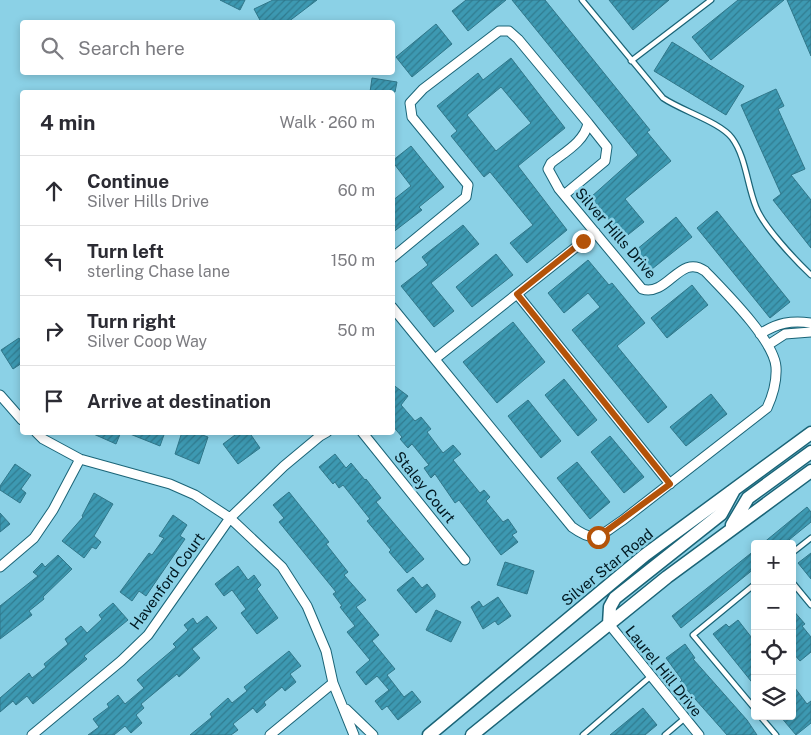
<!DOCTYPE html>
<meta charset="utf-8">
<style>
:root{--surface:#fff;--page:#f7f7f7;--text:#2b2b33;--muted:#7c7c81;--line:#e1e1e2}
body{margin:0;font-family:"Public Sans",sans-serif;background:var(--page);color:var(--text)}
.controls{position:absolute;right:15px;bottom:15px;display:grid;overflow:hidden;border-radius:5px;box-shadow:0 2px 8px #0003}
.controls button{width:45px;height:45px;display:grid;place-items:center;padding:0;border:0;border-bottom:1px solid var(--line);background:var(--surface);color:var(--text);font:25px sans-serif}
.stop{position:absolute;width:15px;height:15px;margin:-11px;border:4px solid #b45309;border-radius:50%;background:#fff}
.stop.end{background:#b45309;border-color:#fff;box-shadow:0 1px 5px #0008}
.list{margin:0;padding:0;list-style:none}
h2{display:flex;justify-content:space-between;align-items:center;height:65px;margin:0;padding:0 20px;font-size:21px}
h2 small{font-size:16px;font-weight:400;color:var(--muted)}
.list li{display:grid;grid-template-columns:32px 1fr auto;gap:15px;align-items:center;box-sizing:border-box;height:70px;padding:0 20px;border-top:1px solid var(--line)}
.list b{display:block;font-size:19px;white-space:nowrap}
.list p{margin:0;font-size:16px;white-space:nowrap;color:var(--muted)}
.list em{font-size:16px;font-style:normal;color:var(--muted)}
.icon{flex:none;width:28px;height:28px;fill:none;stroke:currentColor;stroke-width:2;stroke-linecap:round;stroke-linejoin:round}
.map{position:relative;flex:none;width:811px;height:735px;overflow:hidden}
.search{position:absolute;background:var(--surface);box-shadow:0 2px 8px #0003;left:20px;top:20px;width:375px;height:55px;display:flex;align-items:center;gap:12px;box-sizing:border-box;padding:0 18px;border-radius:5px;color:var(--muted);font-size:19px}
.panel{position:absolute;background:var(--surface);box-shadow:0 2px 8px #0003;left:20px;top:90px;width:375px;height:345px;border-radius:5px}
.map>svg:first-child{display:block}
.building{fill:url(#building-hatch);stroke:#30778a;fill-rule:evenodd}
.lines{fill:none;stroke-linecap:round;stroke-linejoin:round}
.lane-casing{stroke:#1a6477;stroke-width:7}
.street-casing{stroke:#1a6477;stroke-width:11}
.secondary-casing{stroke:#1a6477;stroke-width:15}
.lane{stroke:#fff;stroke-width:4.5}
.street{stroke:#fff;stroke-width:9}
.secondary{stroke:#fff;stroke-width:12}
.route{stroke:#b45309;stroke-width:6}
.labels{text-anchor:middle;dominant-baseline:central;stroke-width:5;stroke-linejoin:round;paint-order:stroke}
.street-label{font-size:15px;fill:#001820;stroke:#8bd1e6}
</style>
<div class="map">
<svg width="811" height="735" viewBox="0 0 811 735">
<defs>
<pattern id="building-hatch" width="6" height="6" patternUnits="userSpaceOnUse" patternTransform="scale(1.25)"><rect width="6" height="6" fill="#3d99b2"/><path d="M-1 1l2-2M0 6l6-6M5 7l2-2" fill="none" stroke="#317c90"/></pattern>
</defs>
<rect width="100%" height="100%" fill="#8bd1e6"/>
<path class="building" d="M220,0H245L240,10Z
M273,0H317L288,22H261L254,9Z
M466,0H506L468,31L452,11Z
M512,0H545L650,130L647,132L671,161L625,199L644,222L624,238L591,197L638,155Z
M609,0H669L633,30Z
M738,0H784L711,60L692,37Z
M787,0H811V56Z
M436,24L452,44L412,77L396,57Z
M672,42L744,86L726,115L654,71Z
M511,58L565,128L518,166L567,230L527,263L510,243L533,225L490,172L484,177L451,136L457,131L437,106L478,73L483,80ZM501,87L531,123L496,151L467,115Z
M372,78L397,82L395,92H370Z
M776,89L784,106L778,109L805,169L791,175L811,200V248L773,200L781,194L741,105Z
M411,146L444,187L419,207L422,210L392,233V201L411,186L392,161Z
M717,211L790,302L770,318L697,228Z
M676,217L692,237L652,269L636,250Z
M463,225L479,244L431,283L454,311L434,327L401,286L428,265L422,257Z
M496,254L513,275L472,307L456,287Z
M588,260L609,285L612,283L645,323L617,346L667,407L648,423L572,330L600,307L588,293L564,313L548,293Z
M692,285L708,305L667,338L651,318Z
M513,322L545,362L497,403L463,362Z
M19,338L22,343V363L13,369L1,350Z
M564,379L597,420L578,436L545,395Z
M392,384L408,396L401,405L415,421L421,417L431,429L427,432L443,453L453,445L461,454L453,460L480,493L484,490L490,497L486,501L503,522L508,519L517,532L512,535L518,542L501,555L459,500L455,503L435,474L431,478L424,468L429,465L412,444L408,448L400,439L402,437L392,425Z
M711,394L727,414L686,446L670,427Z
M528,400L561,441L541,458L508,416Z
M89,432H121L116,444Z
M125,432H165L160,446Z
M182,432H194L208,437L199,464L175,454Z
M239,432H249L260,448L238,464L223,444Z
M610,436L644,477L624,493L591,452Z
M335,454L346,468L351,463L365,480L366,479L381,498L376,502L424,559L407,573L389,552L391,550L367,521L370,519L343,485L339,488L335,482L333,484L319,467Z
M577,462L610,502L590,519L557,478Z
M15,464L31,475L21,489L26,493L20,503L0,490V486Z
M289,492L329,542L326,544L348,572L344,575L366,600L356,607L379,635L372,641L395,669L387,675L404,697L412,691L421,702L398,720L387,706L382,710L375,701L389,690L377,676L366,685L356,672L370,660L347,632L355,626L340,607L342,606L333,594L336,592L279,522L284,518L273,505Z
M94,493L113,504L94,536L101,542L96,549L92,547L84,558L62,541L83,517L82,516Z
M807,507L811,512V522L784,544H762Z
M0,513L10,524L0,532Z
M173,515L187,525L180,536L185,539L146,596L139,591L132,601L120,592L149,553L152,555L164,538L159,536Z
M755,550V568L681,628L672,616Z
M811,553V579L798,563Z
M58,555L72,569L43,597L44,599L29,611L32,615L0,639V606L38,576L33,572L42,563L45,567Z
M505,562L534,571L527,594L497,585Z
M238,566L248,580L254,575L261,585L257,589L278,618L257,634L241,613L246,609L232,590L224,596L215,584Z
M413,577L422,588L427,584L435,594V597L416,613L397,590Z
M498,597L511,616L498,625L495,621L483,629L471,607L479,601L483,607Z
M113,603L128,620L84,656L87,659L33,704L27,696L16,705L13,701L0,712V698L29,673L32,678L46,667L44,664L68,644L65,639L81,626L87,633L102,619L99,615Z
M792,609L805,624L802,626L811,637V652L800,661L792,652Z
M436,610L461,622L451,642L426,630Z
M207,616L217,628L192,649L200,658L179,677L177,674L141,704L144,708L136,715L142,723L131,733L125,726L114,735H88L99,727L93,719L109,707L107,704L118,695L125,704L144,688L137,680L176,647L173,644L188,630L184,625L193,618L197,624Z
M738,620L755,642V686L713,634L726,624L729,627Z
M685,644L695,658L693,659L747,720L757,735H727L680,682L682,680L666,658Z
M289,651L301,666L290,674L296,682L285,691L282,687L264,702L266,705L257,713L253,708L233,724L238,730L231,735H190L212,717L210,714L228,698L232,703L247,691L244,687Z
M792,684L807,704L811,701V723L796,735L780,716H792Z
M643,708L657,725L645,735H610Z"/>
<g class="lines">
<g class="lane-casing">
<path id="lane" d="M582,0L663,98C682,111 720,122 732,138C746,157 747,185 756,207C763,226 796,261 811,275
M631,61L711,0
M792,553L811,538
M792,582L811,605
M755,584L693,635L755,709
M760,716L776,735
M583,735L651,676
M665,735L685,718"/>
</g>
<g class="street-casing">
<path id="street" d="M564,195L605,161L607,147L588,123
M392,258L466,197L468,185L412,117L410,103L423,89L499,31H509L518,39L588,123C585,141 565,152 551,163L548,169L559,189L642,289C668,297 680,253 705,271C724,291 774,340 776,367C777,382 773,395 767,408L623,520C600,535 597,545 572,527L392,307
M517,294L670,484
M760,334C777,323 791,320 811,323
M768,345L785,334L811,332
M435,359L595,232
M0,395L22,420
M36,432L43,439L80,459L170,484L195,495L230,518L282,567L307,606L326,651L333,683L354,735
M362,432L465,560
M0,567L34,538L53,510L80,459
M609,624L699,735
M346,709L373,735
M32,735L121,661L148,635L230,518L284,466L320,436L327,432
M270,735L333,683"/>
</g>
<g class="secondary-casing">
<path id="secondary" d="M732,525L748,498L811,452
M609,624L610,607L615,598L721,514L734,490
M429,735L645,555L811,433
M472,735L667,577L811,471"/>
</g>
<use href="#lane" class="lane"/>
<use href="#street" class="street"/>
<use href="#secondary" class="secondary"/>
</g>
<g class="lines">
<path class="route" d="M583,241L517,294L670,484L598,537"/>
</g>
<g class="labels">
<g class="street-label">
<text transform="translate(616 233) rotate(49)">Silver Hills Drive</text>
<text transform="translate(425 487) rotate(51)">Staley Court</text>
<text transform="translate(607 567) rotate(-39)">Silver Star Road</text>
<text transform="translate(167 581) rotate(-54)">Havenford Court</text>
<text transform="translate(664 671) rotate(51)">Laurel Hill Drive</text>
</g>
</g>
</svg>
<div class="controls">
<button>+</button>
<button>−</button>
<button><svg class="icon" aria-label="locate" viewBox="0 0 24 24"><circle cx="12" cy="12" r="6"/><path d="M12 2v4M12 18v4M2 12h4M18 12h4"/></svg></button>
<button><svg class="icon" aria-label="layers" viewBox="0 0 24 24"><path d="M12 4l9 5-9 5-9-5zM3 14l9 5 9-5"/></svg></button>
</div>
<div class="stop" style="left:598px;top:537px"></div>
<div class="stop end" style="left:583px;top:241px"></div>
<div class="search"><svg class="icon" aria-label="search" viewBox="0 0 24 24"><circle cx="10" cy="10" r="6"/><path d="M15 15l6 6"/></svg>Search here</div>
<section class="panel">
<h2>4 min<small>Walk · 260 m</small></h2>
<ul class="list">
<li><svg class="icon" aria-label="ahead" viewBox="0 0 24 24"><path d="M12 20V5M6 11l6-6 6 6"/></svg><div><b>Continue</b><p>Silver Hills Drive</p></div><em>60 m</em></li>
<li><svg class="icon" aria-label="left" viewBox="0 0 24 24"><path d="M17 20v-9H6M10 6l-5 5 5 5"/></svg><div><b>Turn left</b><p>sterling Chase lane</p></div><em>150 m</em></li>
<li><svg class="icon" aria-label="right" viewBox="0 0 24 24"><path d="M7 20v-9h11M14 6l5 5-5 5"/></svg><div><b>Turn right</b><p>Silver Coop Way</p></div><em>50 m</em></li>
<li><svg class="icon" aria-label="arrive" viewBox="0 0 24 24"><path d="M6 21V4h12l-3 4 3 4H6"/></svg><div><b>Arrive at destination</b></div></li>
</ul>
</section>
</div>
